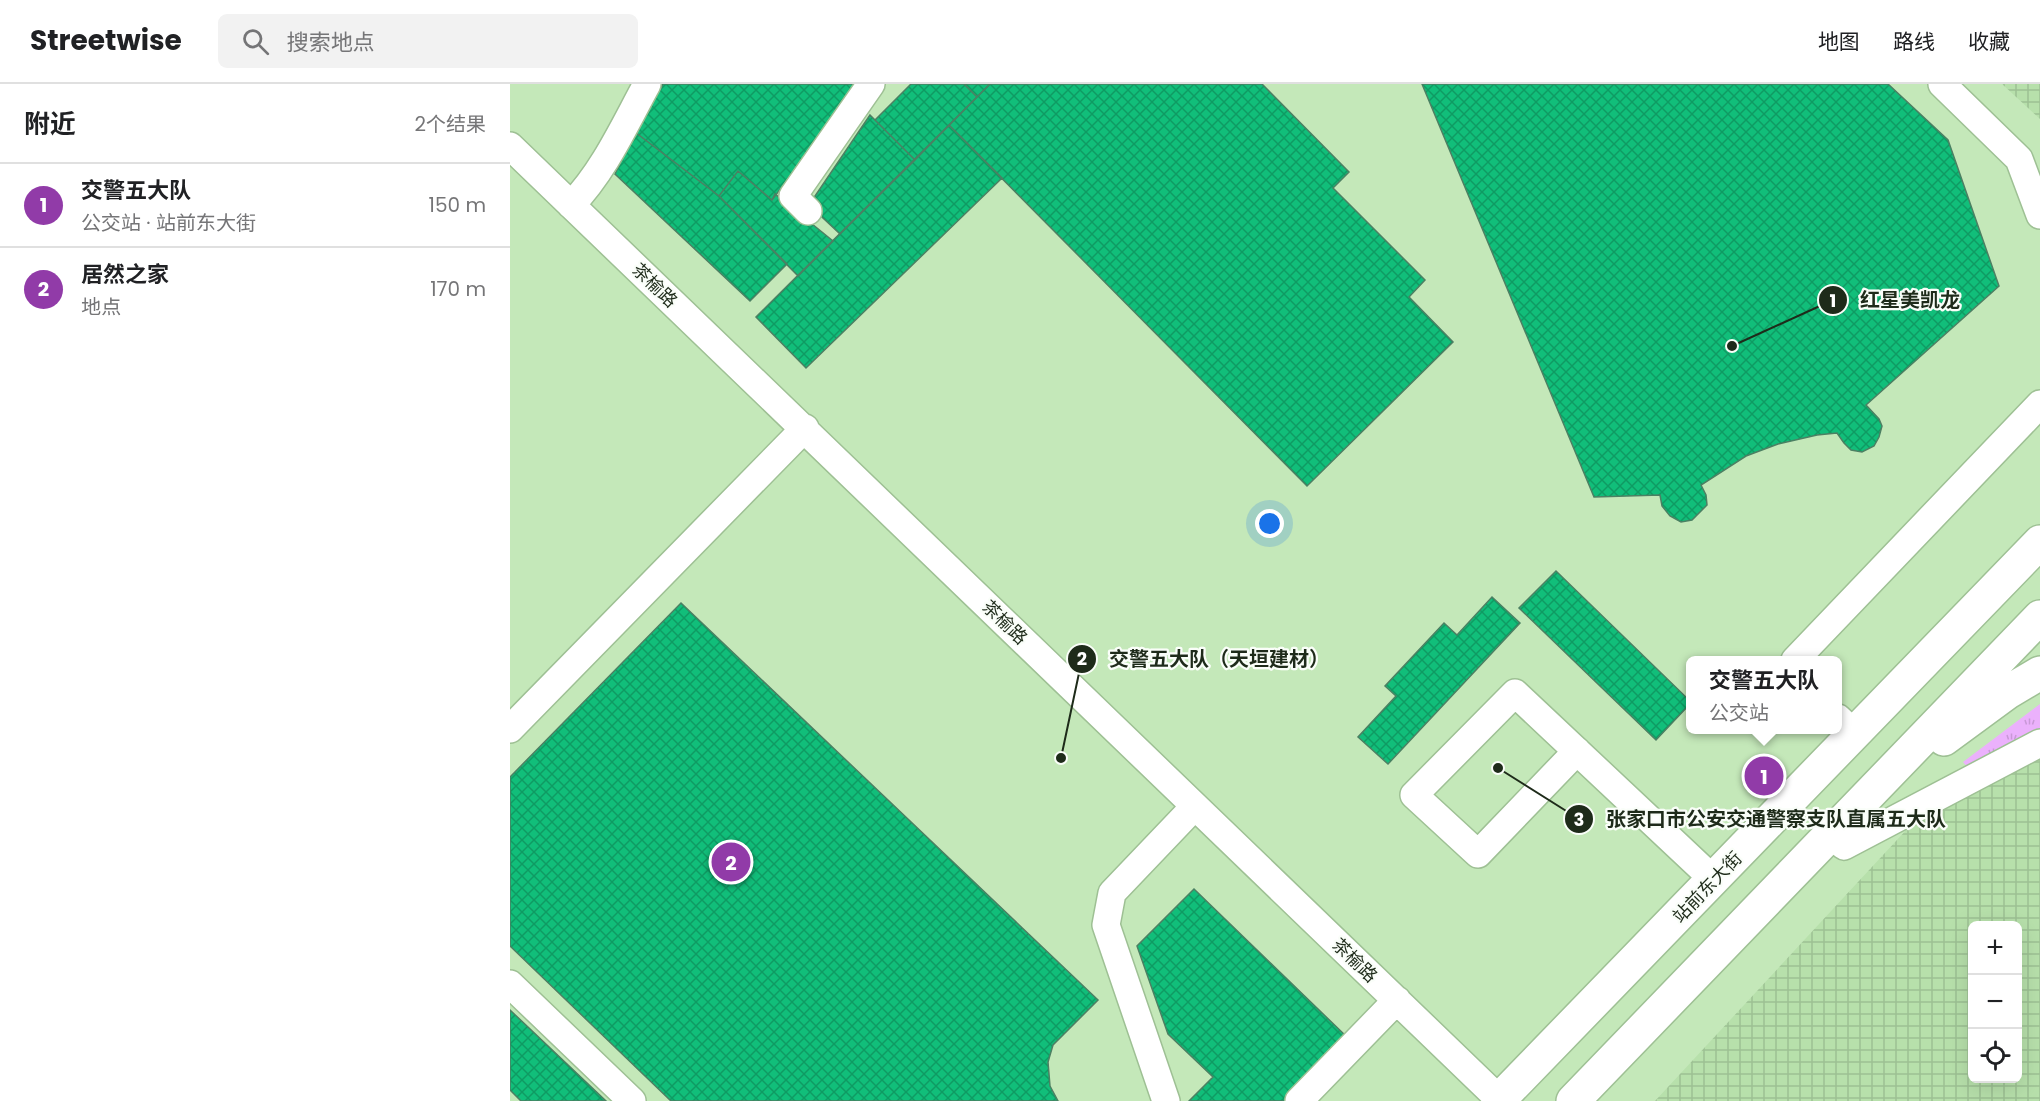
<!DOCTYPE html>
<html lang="zh">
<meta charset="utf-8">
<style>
:root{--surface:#fff;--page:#f2f2f2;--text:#202124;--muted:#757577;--line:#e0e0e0;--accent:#913ba8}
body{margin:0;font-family:Poppins,"Noto Sans SC",sans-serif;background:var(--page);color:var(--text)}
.controls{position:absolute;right:18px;bottom:18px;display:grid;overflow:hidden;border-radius:9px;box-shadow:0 6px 24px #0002}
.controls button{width:54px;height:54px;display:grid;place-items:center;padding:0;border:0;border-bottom:2px solid var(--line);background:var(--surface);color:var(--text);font:30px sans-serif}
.you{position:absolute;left:760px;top:440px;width:21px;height:21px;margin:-15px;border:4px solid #fff;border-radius:50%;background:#1a73e8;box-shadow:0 0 0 9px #1a73e833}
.badge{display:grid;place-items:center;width:39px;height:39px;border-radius:50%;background:var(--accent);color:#fff;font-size:20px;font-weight:700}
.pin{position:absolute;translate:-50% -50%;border:3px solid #fff;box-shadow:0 2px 6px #0006}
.popup{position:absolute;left:1176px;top:572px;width:156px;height:78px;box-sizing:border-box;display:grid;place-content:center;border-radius:9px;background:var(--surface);filter:drop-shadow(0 2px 4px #0005);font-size:20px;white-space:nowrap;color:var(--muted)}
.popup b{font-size:22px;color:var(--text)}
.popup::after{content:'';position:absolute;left:50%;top:100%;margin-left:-12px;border:12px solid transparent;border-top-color:var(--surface)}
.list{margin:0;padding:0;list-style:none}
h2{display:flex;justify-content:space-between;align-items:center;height:78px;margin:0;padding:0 24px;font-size:26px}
h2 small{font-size:20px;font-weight:400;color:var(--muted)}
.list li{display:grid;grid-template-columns:39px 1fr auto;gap:18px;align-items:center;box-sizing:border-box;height:84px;padding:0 24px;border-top:2px solid var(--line)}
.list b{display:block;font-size:22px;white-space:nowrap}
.list p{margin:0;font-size:20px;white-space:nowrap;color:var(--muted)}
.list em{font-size:20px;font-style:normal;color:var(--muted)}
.icon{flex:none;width:33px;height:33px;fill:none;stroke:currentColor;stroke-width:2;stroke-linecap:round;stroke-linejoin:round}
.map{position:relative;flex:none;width:1530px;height:1017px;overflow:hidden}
header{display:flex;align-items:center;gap:36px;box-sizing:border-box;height:84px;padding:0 30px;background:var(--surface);border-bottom:2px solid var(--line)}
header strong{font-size:28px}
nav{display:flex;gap:33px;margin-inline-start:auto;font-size:21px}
.search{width:420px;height:54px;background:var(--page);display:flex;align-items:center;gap:15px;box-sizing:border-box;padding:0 21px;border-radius:9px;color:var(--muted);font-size:22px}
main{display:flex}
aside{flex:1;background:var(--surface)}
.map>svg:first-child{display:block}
.industrial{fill:url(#industrial-grid);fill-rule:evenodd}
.grass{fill:url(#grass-tufts)}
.building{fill:url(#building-cross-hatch);stroke:#4c8063;stroke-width:1.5}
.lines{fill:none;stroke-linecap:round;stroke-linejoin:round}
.minor-casing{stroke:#9ec094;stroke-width:30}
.major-casing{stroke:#9ec094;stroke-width:36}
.minor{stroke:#fff;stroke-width:27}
.major{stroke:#fff;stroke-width:33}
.labels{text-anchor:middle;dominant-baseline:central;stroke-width:4.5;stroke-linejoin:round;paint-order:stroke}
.street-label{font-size:18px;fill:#1e2b1a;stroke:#fafef9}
.leader{fill:none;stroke:#1e2b1a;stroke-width:2}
.callout-dot{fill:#1e2b1a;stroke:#fafef9;stroke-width:2}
.mark-label{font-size:18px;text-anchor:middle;font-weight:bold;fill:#fff}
.callout-label{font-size:20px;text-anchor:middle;font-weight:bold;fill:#1e2b1a;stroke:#fafef9;stroke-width:4.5;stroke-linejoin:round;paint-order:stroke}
</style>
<header>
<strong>Streetwise</strong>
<div class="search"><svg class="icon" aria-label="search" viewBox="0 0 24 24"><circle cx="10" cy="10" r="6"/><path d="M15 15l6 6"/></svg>搜索地点</div>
<nav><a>地图</a><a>路线</a><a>收藏</a></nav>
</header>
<main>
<aside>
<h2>附近<small>2个结果</small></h2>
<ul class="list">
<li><span class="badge">1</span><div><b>交警五大队</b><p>公交站 · 站前东大街</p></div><em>150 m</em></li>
<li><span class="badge">2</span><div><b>居然之家</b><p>地点</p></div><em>170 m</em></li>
</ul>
</aside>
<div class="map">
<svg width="1530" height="1017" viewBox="0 0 1530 1017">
<defs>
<pattern id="industrial-grid" width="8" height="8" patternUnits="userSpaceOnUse" patternTransform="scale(1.5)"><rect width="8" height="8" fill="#b7e0ab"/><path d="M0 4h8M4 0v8" fill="none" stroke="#9dc093"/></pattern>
<pattern id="grass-tufts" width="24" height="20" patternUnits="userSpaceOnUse" patternTransform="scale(1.5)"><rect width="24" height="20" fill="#ebb1fc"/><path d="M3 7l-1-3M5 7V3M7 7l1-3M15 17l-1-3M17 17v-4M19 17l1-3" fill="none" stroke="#c998d7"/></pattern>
<pattern id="building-cross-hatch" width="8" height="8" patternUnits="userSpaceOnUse" patternTransform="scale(1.5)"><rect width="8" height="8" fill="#11be7a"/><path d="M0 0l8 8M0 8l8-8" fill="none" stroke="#0f9b63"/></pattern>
</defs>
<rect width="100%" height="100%" fill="#c4e8b9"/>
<path class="industrial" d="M1492,0H1530V35Z
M1530,659V1017H1145L1424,716ZM1462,842H1508V994H1462Z"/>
<path class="grass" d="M1530,620V659L1466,693L1453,678Z"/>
<path class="building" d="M153,0H351L262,116L228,87L209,112L125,48Z
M401,0H454L467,13L405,76L365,36Z
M454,0H480L467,13Z
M480,0H752L839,88L823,104L915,196L899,213L943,258L797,402L439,41Z
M912,0H1378L1438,56L1489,202L1356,321L1369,335L1372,342L1369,353L1364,362L1352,368L1341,366L1334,359L1327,349L1307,351L1268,360L1236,372L1191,401L1196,411L1197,421L1182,436L1171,438L1160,432L1152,422L1150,411L1084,413Z
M360,31L405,76L330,150L299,121Z
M439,41L492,94L296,284L246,233Z
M125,48L209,112L277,180L240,217L105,90Z
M228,87L262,116L265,110L323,157L288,192L209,112Z
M1046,487L1180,617V620L1146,656L1009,524Z
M982,513L1010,539L878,680L848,653L886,612L875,602L934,539L947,551Z
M171,519L588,916L543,961L538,978L540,1002L548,1017H161L0,862V693Z
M684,805L840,956L781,1017H679L703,993L658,950L627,862Z
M0,926L96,1017H11L0,1006Z"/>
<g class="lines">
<g class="minor-casing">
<path id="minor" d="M1432,0L1509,75L1530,131
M0,62L991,1017
M61,121C94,87 114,42 137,0
M298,127L283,112L361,0
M1285,576L1530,320
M1328,634L1345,650
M0,645L295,344
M1067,667L968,770L904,711L1005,609L1204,796
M1320,751L1334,762L1530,659
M0,900L122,1017
M656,1017L596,841L602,809L685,722
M789,1017L887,916"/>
</g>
<g class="major-casing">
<path id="major" d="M1434,655L1498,608L1530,589
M988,1017L1530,458
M1063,1017L1530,533"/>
</g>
<use href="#minor" class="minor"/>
<use href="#major" class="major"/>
</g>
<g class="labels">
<g class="street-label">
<text transform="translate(145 201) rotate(44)">茶榆路</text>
<text transform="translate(495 538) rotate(44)">茶榆路</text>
<text transform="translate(1197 803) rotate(-46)">站前东大街</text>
<text transform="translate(845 876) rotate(44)">茶榆路</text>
</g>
</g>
<path class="leader" d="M1222 262L1323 216M551 674L572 575M988 684L1069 735"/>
<g class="callout-dot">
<circle cx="1222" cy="262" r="6"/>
<circle cx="551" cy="674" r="6"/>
<circle cx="988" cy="684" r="6"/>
<circle cx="1323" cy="216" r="15"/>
<circle cx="572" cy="575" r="15"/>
<circle cx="1069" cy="735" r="15"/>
</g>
<g class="mark-label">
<text x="1323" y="223">1</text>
<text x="572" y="581">2</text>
<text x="1069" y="742">3</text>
</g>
<g class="callout-label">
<text x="1400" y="223">红星美凯龙</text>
<text x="709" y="582">交警五大队（天垣建材）</text>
<text x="1266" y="742">张家口市公安交通警察支队直属五大队</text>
</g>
</svg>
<div class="controls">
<button>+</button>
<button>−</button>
<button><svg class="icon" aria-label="locate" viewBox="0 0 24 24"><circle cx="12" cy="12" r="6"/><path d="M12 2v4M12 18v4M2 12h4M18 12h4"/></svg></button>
</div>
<div class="you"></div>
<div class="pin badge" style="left:1254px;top:692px">1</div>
<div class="popup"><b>交警五大队</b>公交站</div>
<div class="pin badge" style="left:221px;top:778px">2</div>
</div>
</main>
